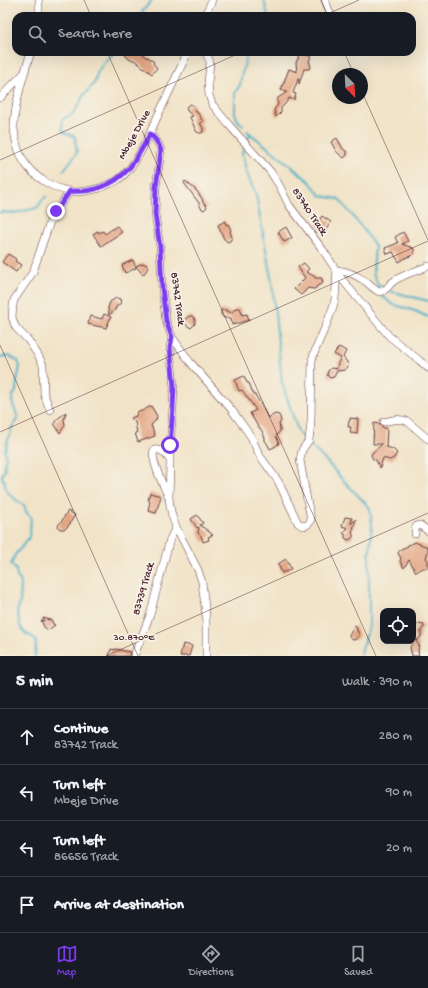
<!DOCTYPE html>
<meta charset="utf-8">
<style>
:root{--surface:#171b24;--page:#20242c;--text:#f1f3f6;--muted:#9ea1a6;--line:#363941;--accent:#7c3aed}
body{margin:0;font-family:"Gochi Hand",sans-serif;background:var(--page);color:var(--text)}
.controls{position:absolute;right:12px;bottom:12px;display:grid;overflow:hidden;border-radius:8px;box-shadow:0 4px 16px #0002}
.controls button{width:36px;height:36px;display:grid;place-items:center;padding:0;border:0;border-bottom:1px solid var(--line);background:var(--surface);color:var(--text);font:20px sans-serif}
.compass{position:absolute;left:332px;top:68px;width:36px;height:36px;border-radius:50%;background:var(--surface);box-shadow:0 4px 16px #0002;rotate:156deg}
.stop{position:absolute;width:12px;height:12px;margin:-9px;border:3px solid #7c3aed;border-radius:50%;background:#fff}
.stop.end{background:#7c3aed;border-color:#fff;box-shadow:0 1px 4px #0008}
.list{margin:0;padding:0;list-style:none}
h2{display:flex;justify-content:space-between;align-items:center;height:52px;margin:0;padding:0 16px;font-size:17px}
h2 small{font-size:13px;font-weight:400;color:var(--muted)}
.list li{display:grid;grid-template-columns:26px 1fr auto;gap:12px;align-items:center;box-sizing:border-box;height:56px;padding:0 16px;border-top:1px solid var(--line)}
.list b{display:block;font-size:15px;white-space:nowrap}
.list p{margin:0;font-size:13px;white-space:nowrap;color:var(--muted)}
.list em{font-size:13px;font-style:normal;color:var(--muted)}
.icon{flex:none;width:22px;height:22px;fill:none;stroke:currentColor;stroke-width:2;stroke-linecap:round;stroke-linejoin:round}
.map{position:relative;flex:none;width:428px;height:656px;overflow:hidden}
.search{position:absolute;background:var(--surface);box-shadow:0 4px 16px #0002;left:12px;right:12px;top:12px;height:44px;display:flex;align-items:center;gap:10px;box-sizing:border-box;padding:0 14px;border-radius:12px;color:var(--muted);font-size:15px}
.sheet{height:276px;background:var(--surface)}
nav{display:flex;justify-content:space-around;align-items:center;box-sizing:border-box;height:56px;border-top:1px solid var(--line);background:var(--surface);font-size:11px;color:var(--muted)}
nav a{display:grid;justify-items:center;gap:2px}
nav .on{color:var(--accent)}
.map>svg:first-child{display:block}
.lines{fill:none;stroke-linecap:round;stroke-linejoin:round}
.stream{stroke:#49b0c8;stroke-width:2}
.building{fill:#e3a583}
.minor-casing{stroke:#633c42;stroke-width:8}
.minor{stroke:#fff;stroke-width:7}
.route{stroke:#7c3aed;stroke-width:5}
.ticks{fill:none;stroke:#4a1f2b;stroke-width:1;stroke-opacity:0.45}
.labels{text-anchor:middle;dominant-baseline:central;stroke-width:3.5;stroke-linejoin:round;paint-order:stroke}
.street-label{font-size:11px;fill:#4a1f2b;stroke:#f7f3e8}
.ticks-label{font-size:10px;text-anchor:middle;fill:#4a1f2b;stroke:#f7f3e8;stroke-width:3.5;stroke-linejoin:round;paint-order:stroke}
</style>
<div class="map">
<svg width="428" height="656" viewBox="0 0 428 656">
<rect width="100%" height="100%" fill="#f7f3e8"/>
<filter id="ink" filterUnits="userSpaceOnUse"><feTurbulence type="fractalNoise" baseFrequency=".025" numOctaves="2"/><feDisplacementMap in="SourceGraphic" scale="8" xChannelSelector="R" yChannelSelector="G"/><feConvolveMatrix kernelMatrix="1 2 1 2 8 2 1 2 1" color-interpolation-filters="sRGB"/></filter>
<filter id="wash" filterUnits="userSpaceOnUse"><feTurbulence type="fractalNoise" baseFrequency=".012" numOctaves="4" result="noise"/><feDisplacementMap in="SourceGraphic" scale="16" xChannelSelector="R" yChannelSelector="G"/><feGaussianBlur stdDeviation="0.9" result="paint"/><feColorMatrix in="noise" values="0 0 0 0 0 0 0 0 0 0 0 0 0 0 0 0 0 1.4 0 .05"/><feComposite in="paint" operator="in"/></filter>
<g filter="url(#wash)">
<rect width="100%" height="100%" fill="#f1e3c7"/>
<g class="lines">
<path class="stream" d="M264,0L268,16
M141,16L142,12L152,0
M243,126L237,119L235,113V93L240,85L241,77L248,52
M247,131L286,162L310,182L321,196L339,199L363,229L375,246L373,273L378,285V290
M247,141L250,134
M245,145L242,153L247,174L256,195L272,283L282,383L299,434L328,463L339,476L370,508L372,524L369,562V626L360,656
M63,171L77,153L75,137L71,135L63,132L62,125V120L66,117L70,116L74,112L80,103L82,97L94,84L98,71L107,59L116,52
M0,213L2,212L14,213L33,209L38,207L42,200L46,197
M377,283L383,287
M390,291L428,301
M381,295L392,304L415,311L428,317
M0,357L9,356L18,361L20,367L17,380L16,391L13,396L12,402L18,418L11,429L10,436L8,439L5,451L6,458L4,464L5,469L2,475V478L5,481C3,492 15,500 24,505L26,512L31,517L30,533L28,539L15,555L11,564L16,570L17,577L20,580L21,584L20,603L17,611L21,628L26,634L33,637L36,641L35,656"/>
</g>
<g id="blocks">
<path class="building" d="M128,52H140L147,58L148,57L154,62L153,63L157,68L152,74L134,60H130L125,55Z
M301,52L311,57L309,61L311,67L309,69H304L299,84V79H298L293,93L296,94L294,100L289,98L285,104L281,108V112L276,117L274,110L275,108L278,105L277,100L278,98L287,92L281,90L289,69L297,72L296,63Z
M190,104L194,106L197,113H198L203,122L200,123L203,128V132L201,133H199L196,131L190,117L193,116L187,111L186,107Z
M337,138L343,149L347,152V155L344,158L341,156L336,151L331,142Z
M185,181L196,190L203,200L202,201L206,205L207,207L204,210L201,208L199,203L184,183Z
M322,216L331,222L325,231L316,225Z
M225,221L226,225L228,224L231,230L230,231L232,238L230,241L228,242L224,239L218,225Z
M117,226L122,232L101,246L93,234L98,231L99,233L103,231L105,234Z
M286,227L292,238L284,242L278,232Z
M403,232L408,241L402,244L413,248L414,249V253L411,256L407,257L399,262L393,252L387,254L385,248L398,243L395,237Z
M8,254L16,259L15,261L21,265L16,272L2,262Z
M133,260L136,268L125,273L122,265Z
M143,263L147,265L148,268L143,275L136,266Z
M304,263L309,269L306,272L314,276L315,278H321L322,279L323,283L320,285H318L316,288L314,289L308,288L301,295L294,289L305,278L298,267Z
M116,298L120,299L121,303L116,307L115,310L109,315L108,308L110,302Z
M236,308H240L241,310L242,315L247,314L249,320L232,325L231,318H224L221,315V310H226L231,313Z
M104,314L111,317L106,328L88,324L90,316L102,319Z
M190,316H192L195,319V324L191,328L186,325L185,323L186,318Z
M339,347L346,351L343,357L347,362L348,367L344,370L337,371L334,377L330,378L327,375L328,371L331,368L337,369L338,363L341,358L334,354Z
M244,376L247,383H249L252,391L258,399L268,418L275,414L279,415L280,417L281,421L279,424L280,429V431L276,436L279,443L276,446L270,449L267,443L265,441V438L262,431L257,425L250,413L256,410L242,390L239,391L235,380Z
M151,406L157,416L156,420L151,425L155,436L138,442L135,433L137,432L135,422L131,418L136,416L137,412L142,411Z
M66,412L64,420L65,425L60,433L55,425V422L56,420Z
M350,418L358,419L357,434L350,433L351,427H348L349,421H350Z
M374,423L379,424L381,426L384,428H387L386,447L393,449L397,453L394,458L390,460L383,458L380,468L376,460L373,459L371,455L372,453L382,444H373Z
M150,493L161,496L156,513L148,511L150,501L148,500Z
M68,511L75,515L69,525L65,529H60L58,526L59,524L61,522Z
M197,515L203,523L200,525L213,535L208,537L209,540L203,542L201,536L198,533L199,527L197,528L191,519Z
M345,517L352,518L351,524L356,519L352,533L353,534V537L351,539L348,540L345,538V534L343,533L348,528L342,526Z
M416,542L417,543L428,547V551L426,558L428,561V568H423L416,572L409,560L404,568L400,561L401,558L398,553L401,549L408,546V545Z
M286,559L291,569L282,573L278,564Z
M43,618L50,620L52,621L53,624L55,625L48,630L44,627L41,620L44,621Z
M419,623L423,624L424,627L421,631V637L416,641L413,636V633L416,629V626Z
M355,625L359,635L357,639L353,640L350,638L349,636L350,634Z
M415,640L419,645L418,651L419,656H412L410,647Z
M183,644L192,646L189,656H180Z
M111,649L115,650V649L130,652L129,656H109Z"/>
</g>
</g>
<g filter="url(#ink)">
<use href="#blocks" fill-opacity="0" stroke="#633c42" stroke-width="1"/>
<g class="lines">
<g class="minor-casing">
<path id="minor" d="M325,0L331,16
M39,16V0
M205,16L212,0
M31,52C24,73 13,107 14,129C15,140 18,151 23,160C33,178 57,191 76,192C84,192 92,190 100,188C106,185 114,183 119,179C138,165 151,130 161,109C170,90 179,71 188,52
M204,52L207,55L210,62L208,83L209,95L212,104L229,125L270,171L279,185L289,205L323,250L341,278L354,294L389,336L419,360L428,368
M0,98L25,72
M150,134L155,139L159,145L161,151L156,187L155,214L160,247L162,288L166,321L172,337L170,348L174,387L173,408L170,445V463L169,498L170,506L172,516L176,527L198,570L202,582L206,616V656
M172,337L190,362L231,409L247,431L251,437L260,456L278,481L298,523L301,525L303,526L307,525L310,522L311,519L307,500L300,460L302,450L309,440L311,422L312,360C318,339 331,320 335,299C336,290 336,280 337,270C347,271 356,275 365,281C369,284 375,291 380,292C386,292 389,284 394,281C404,274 417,271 428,266
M50,410L44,394L43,365L38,355L28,340L17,329L15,326L12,317L13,305L14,300L33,272L44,239L50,222L56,211L70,191
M384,422C392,420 399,418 407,421L428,439
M168,496C164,487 150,459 154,450C162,448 166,455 170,460
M415,534C415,529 415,525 420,525L428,531
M134,656L150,615L170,539L176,527"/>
</g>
<use href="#minor" class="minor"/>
</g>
</g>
<g class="lines" filter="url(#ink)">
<path class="route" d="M56,211L70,191C81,192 91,191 101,187C128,178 137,158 150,134L155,139L159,145L161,151L156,187L155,214L160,247L162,288L166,321L172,337L170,348L174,386L173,408L170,445"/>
</g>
<path class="ticks" d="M84,0L91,16M321,0L328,16M323,16L359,0M107,52L376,656M344,52L354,74M362,92L428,240M0,160L242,52M0,345L138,656M0,432L428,241M106,656L428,513"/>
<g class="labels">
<g class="street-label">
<text transform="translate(135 135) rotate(-61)">Mbeje Drive</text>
<text transform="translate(309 212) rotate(56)">83740 Track</text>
<text transform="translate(177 299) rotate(82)">83742 Track</text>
<text transform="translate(144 589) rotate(-74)">83739 Track</text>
</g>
</g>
<g class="ticks-label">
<text x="134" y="640">30.870°E</text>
</g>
</svg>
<div class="controls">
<button><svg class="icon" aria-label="locate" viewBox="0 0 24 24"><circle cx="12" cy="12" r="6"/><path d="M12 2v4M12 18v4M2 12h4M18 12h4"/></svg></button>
</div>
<svg class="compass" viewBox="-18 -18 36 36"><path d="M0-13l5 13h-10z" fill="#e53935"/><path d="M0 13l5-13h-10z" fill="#9ea1a6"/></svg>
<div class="stop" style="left:170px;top:445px"></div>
<div class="stop end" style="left:56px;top:211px"></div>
<div class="search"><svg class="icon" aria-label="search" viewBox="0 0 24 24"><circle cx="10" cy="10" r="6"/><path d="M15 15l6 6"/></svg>Search here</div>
</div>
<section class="sheet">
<h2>5 min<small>Walk · 390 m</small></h2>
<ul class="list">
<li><svg class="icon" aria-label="ahead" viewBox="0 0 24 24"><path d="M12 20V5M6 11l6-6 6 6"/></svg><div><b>Continue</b><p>83742 Track</p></div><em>280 m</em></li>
<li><svg class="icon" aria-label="left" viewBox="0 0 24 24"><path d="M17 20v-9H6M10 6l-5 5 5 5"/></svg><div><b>Turn left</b><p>Mbeje Drive</p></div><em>90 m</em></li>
<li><svg class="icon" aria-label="left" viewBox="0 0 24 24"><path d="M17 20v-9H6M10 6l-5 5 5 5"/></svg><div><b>Turn left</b><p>86656 Track</p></div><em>20 m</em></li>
<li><svg class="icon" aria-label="arrive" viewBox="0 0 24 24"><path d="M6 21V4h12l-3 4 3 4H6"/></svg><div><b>Arrive at destination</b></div></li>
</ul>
</section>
<nav>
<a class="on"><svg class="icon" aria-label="map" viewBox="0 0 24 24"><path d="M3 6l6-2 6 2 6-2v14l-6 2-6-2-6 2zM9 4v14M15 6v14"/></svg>Map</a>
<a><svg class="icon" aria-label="directions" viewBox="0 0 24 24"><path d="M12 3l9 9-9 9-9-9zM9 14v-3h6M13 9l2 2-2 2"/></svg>Directions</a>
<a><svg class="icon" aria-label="saved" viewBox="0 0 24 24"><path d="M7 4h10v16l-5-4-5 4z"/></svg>Saved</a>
</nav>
